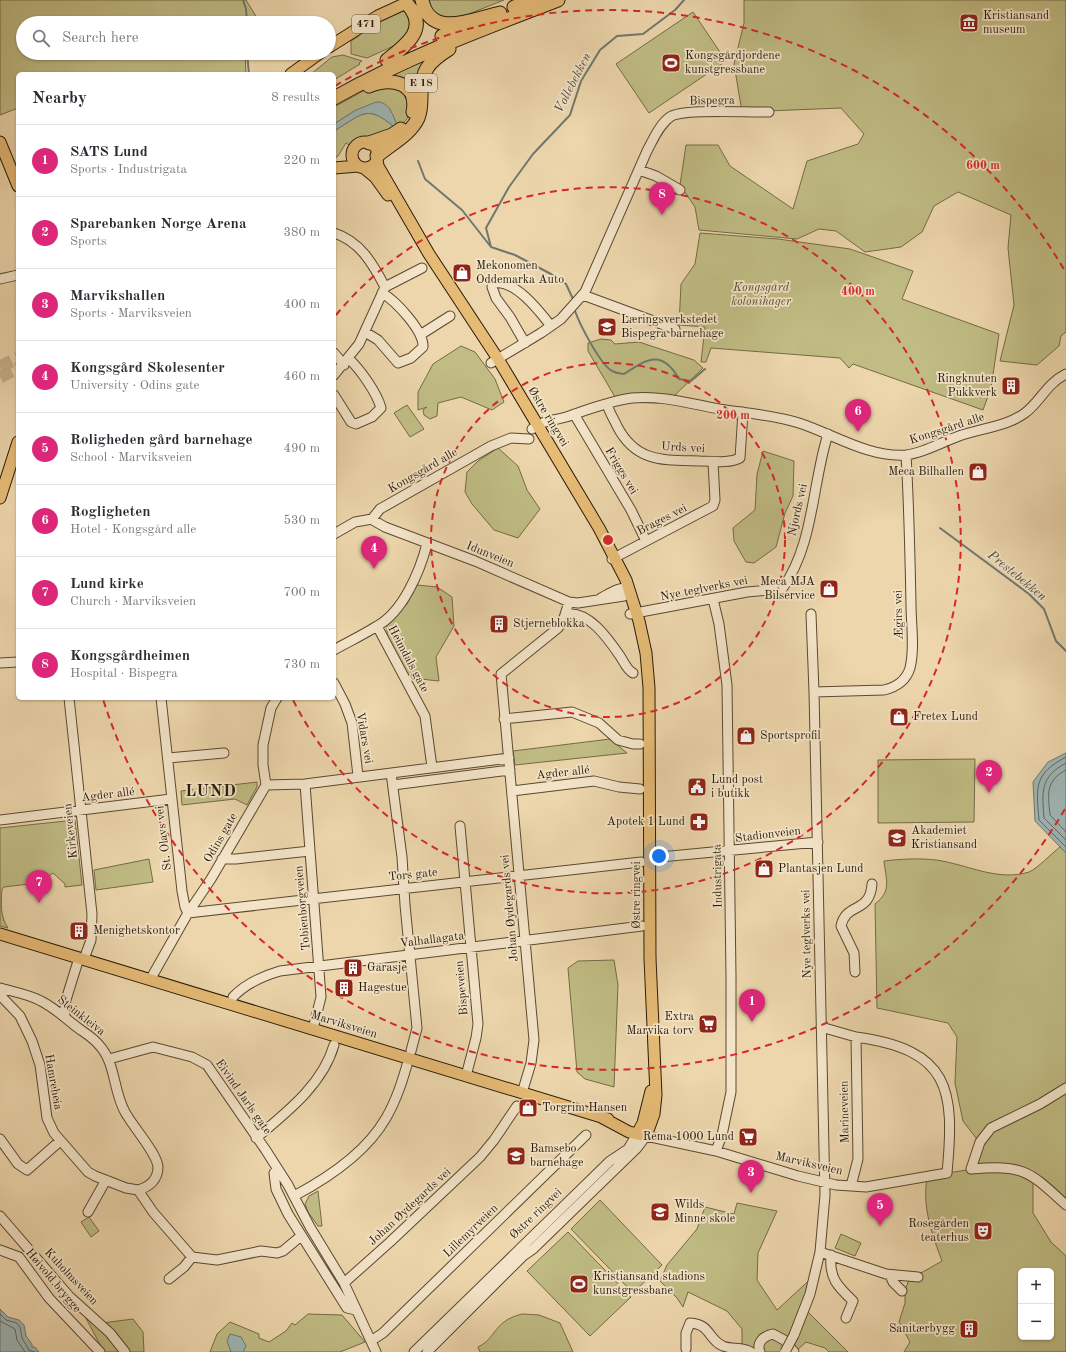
<!DOCTYPE html>
<meta charset="utf-8">
<style>
:root{--surface:#fff;--page:#f7f7f7;--text:#2b2b33;--muted:#7c7c81;--line:#e1e1e2;--accent:#db2777}
body{margin:0;font-family:"Old Standard TT",serif;background:var(--page);color:var(--text)}
.controls{position:absolute;right:12px;bottom:12px;display:grid;overflow:hidden;border-radius:6px;box-shadow:0 1px 3px #0004}
.controls button{width:36px;height:36px;display:grid;place-items:center;padding:0;border:0;border-bottom:1px solid var(--line);background:var(--surface);color:var(--text);font:20px sans-serif}
.you{position:absolute;left:659px;top:856px;width:14px;height:14px;margin:-10px;border:3px solid #fff;border-radius:50%;background:#1a73e8;box-shadow:0 0 0 6px #1a73e833}
.badge{display:grid;place-items:center;width:26px;height:26px;border-radius:50%;background:var(--accent);color:#fff;font-size:13px;font-weight:700}
.pin{position:absolute;translate:-50% -33px;filter:drop-shadow(0 1px 2px #0008)}
.pin::after{content:'';position:absolute;top:21px;width:14px;height:12px;background:inherit;clip-path:polygon(0 0,100% 0,50% 100%)}
.list{margin:0;padding:0;list-style:none}
h2{display:flex;justify-content:space-between;align-items:center;height:52px;margin:0;padding:0 16px;font-size:17px}
h2 small{font-size:13px;font-weight:400;color:var(--muted)}
.list li{display:grid;grid-template-columns:26px 1fr auto;gap:12px;align-items:center;box-sizing:border-box;height:72px;padding:0 16px;border-top:1px solid var(--line)}
.list b{display:block;font-size:15px;white-space:nowrap}
.list p{margin:0;font-size:13px;white-space:nowrap;color:var(--muted)}
.list em{font-size:13px;font-style:normal;color:var(--muted)}
.icon{flex:none;width:22px;height:22px;fill:none;stroke:currentColor;stroke-width:2;stroke-linecap:round;stroke-linejoin:round}
.map{position:relative;flex:none;width:1066px;height:1352px;overflow:hidden}
.search{position:absolute;background:var(--surface);box-shadow:0 1px 3px #0004;left:16px;top:16px;width:320px;height:44px;display:flex;align-items:center;gap:10px;box-sizing:border-box;padding:0 14px;border-radius:22px;color:var(--muted);font-size:15px}
.panel{position:absolute;background:var(--surface);box-shadow:0 1px 3px #0004;left:16px;top:72px;width:320px;height:628px;border-radius:6px}
.map>svg:first-child{display:block}
.green{fill:#c0bc84;stroke:#746b46;fill-rule:evenodd}
.water{fill:#9eb6b5;stroke:#6f786f}
.lines{fill:none;stroke-linecap:round;stroke-linejoin:round}
.shore{stroke:#64685e;stroke-width:1}
.stream{stroke:#6f786f;stroke-width:2}
.highway-tunnel{stroke:#c6b08b;stroke-width:13;stroke-dasharray:13 6;stroke-linecap:butt}
.minor-casing{stroke:#5a4930;stroke-width:11}
.major-casing{stroke:#291a07;stroke-width:13}
.highway-casing{stroke:#291a07;stroke-width:15}
.minor{stroke:#f3e4c9;stroke-width:9}
.major{stroke:#e6bb76;stroke-width:11}
.highway{stroke:#e6bb76;stroke-width:13}
.minor-bridge-casing{stroke:#5a4930;stroke-width:11;stroke-linecap:butt}
.minor-bridge{stroke:#f3e4c9;stroke-width:9}
.ring{fill:none;stroke:#d62828;stroke-width:2;stroke-dasharray:7 5}
.labels{text-anchor:middle;dominant-baseline:central;stroke-width:3.5;stroke-linejoin:round;paint-order:stroke}
.shield{fill:#f3e4c9;stroke:#665741;stroke-width:1}
.shield-label{font-size:11px;font-weight:bold;fill:#291a07}
.poi-label{font-size:12px;fill:#291a07;stroke:#f3e4c9;text-anchor:start}
.street-label{font-size:12px;fill:#291a07;stroke:#f3e4c9}
.park-label{font-size:12px;font-style:italic;fill:#564b2c;stroke:#f3e4c9}
.water-label{font-size:13px;font-style:italic;fill:#4c493b;stroke:#f3e4c9}
.district-label{font-size:16px;font-weight:bold;letter-spacing:1px;fill:#291a07;stroke:#f3e4c9}
.centre{fill:#d62828;stroke:#f3e4c9;stroke-width:2}
.ring-label{font-size:12px;text-anchor:middle;font-weight:bold;fill:#d62828;stroke:#f3e4c9;stroke-width:3.5;stroke-linejoin:round;paint-order:stroke}
</style>
<div class="map">
<svg width="1066" height="1352" viewBox="0 0 1066 1352">
<rect width="100%" height="100%" fill="#edd6ac"/>
<filter id="stains"><feTurbulence type="fractalNoise" baseFrequency=".005" numOctaves="4"/><feColorMatrix values="0 0 0 0 .2 0 0 0 0 .09 0 0 0 0 .02 0 0 0 .5 -.17"/></filter>
<radialGradient id="worn" r=".72"><stop offset=".6" stop-color="#630" stop-opacity="0"/><stop offset="1" stop-color="#630" stop-opacity=".3"/></radialGradient>
<path class="green" d="M0,0H246L260,23H23V53H245L246,74H18V108L0,115Z
M428,0H504L451,21L438,19L428,2Z
M744,0H1066V332L1061,336L1059,346L1037,365L1000,361L1014,305L1008,248L1011,215L958,192L934,206L922,232L901,247L865,252L836,231L819,229L797,239L699,230L695,207L680,185L686,145H718L730,166L793,209L807,161L858,144L864,134L841,108L742,112L734,64L744,23Z
M399,10L407,12L413,28L398,44L367,58L351,54V41L359,36L358,34L378,19Z
M693,12L726,61L649,113L616,64Z
M343,55L362,61L359,63L360,64L334,80V74H311L332,57Z
M429,59L417,92L387,76Z
M386,84L407,93C408,99 411,106 410,112C407,126 387,133 375,137C363,140 360,135 349,145L346,143L338,156L334,159V131C361,115 367,103 394,127L397,125L389,108L356,110L334,124V107L367,89Z
M700,233L778,239L850,249L913,271L902,299L999,334L991,388L983,410L853,364L849,368L840,358L711,348L706,362H701L705,327L679,325L681,284L695,264Z
M601,339L611,340L615,344L639,342L694,360L703,368L675,395L658,403L618,402L588,351V343Z
M461,346L475,352L495,379L504,402L492,410L461,397L438,403L437,416L430,419L424,415L423,410L427,407L418,410V392L433,364Z
M407,405L424,429L410,437L394,413Z
M498,448L518,466L527,490L540,509L518,538L494,530L472,504L465,492L467,472L478,461Z
M763,451L794,461L793,496L785,513L776,547L754,563L746,562L734,541L733,528L755,510L757,474Z
M417,585L437,587L452,597L454,626L436,657L439,681L411,678L387,644V625L407,604Z
M610,739L627,753L515,765L513,751Z
M975,759L974,822L878,823V760Z
M257,782V787L247,805L235,799L182,805L181,791Z
M75,820L82,885L65,887V884L53,873L43,881L42,889L36,890L37,893H32V888L29,884L4,887L2,889C1,904 0,916 8,928L0,926V828Z
M1060,847L1066,853V1206L1033,1182V1213L1051,1242L1066,1256V1352H904L910,1342L899,1322L905,1303V1290L912,1272L921,1273L942,1261C932,1234 922,1207 927,1178L940,1174L974,1169L983,1147L963,1121L955,1083L957,1037L948,1023L877,1008L875,904C892,891 886,880 884,861C901,859 919,858 936,860C966,864 998,882 1029,872C1037,869 1052,853 1060,847ZM1021,1271H1051V1337H1021Z
M149,859L153,882L96,890L94,870Z
M614,960L618,985L614,1087L585,1079L577,1072L568,968L578,961Z
M318,1191L322,1226H318L308,1212L305,1204L309,1196Z
M600,1200L662,1265L633,1293L571,1229Z
M737,1203L777,1211L758,1253L757,1280L777,1310L815,1275L804,1308L848,1352H829L825,1348L806,1342L795,1352H748L742,1348V1329L727,1311L688,1292L683,1307L677,1298L660,1281L667,1265L697,1229L705,1207L734,1214Z
M89,1217L99,1231L91,1237L81,1222Z
M568,1232L631,1297L590,1336L527,1271Z
M841,1234L861,1243L855,1256L835,1248Z
M73,1294L102,1323L133,1319L143,1332L144,1352H104Z
M308,1314L342,1315L365,1342L340,1352H210L217,1334L230,1322L259,1334V1338L269,1342L286,1331L292,1323L295,1325Z
M522,1314L539,1315L560,1323L573,1352H480L478,1347C497,1338 493,1321 522,1314Z"/>
<path class="water" d="M376,102C389,101 393,115 397,125L394,127C367,103 361,115 334,131V124L356,110Z
M1066,753V853L1035,821L1033,782L1048,762Z
M0,1309L8,1317L19,1320L24,1325L26,1336L32,1344V1347H35L39,1352H0Z
M230,1334L241,1337L246,1346L243,1352H231L227,1341Z"/>
<g class="lines">
<path class="shore" d="M1066,757C1034,774 1036,786 1039,820L1066,847
M1066,763C1040,777 1042,791 1044,818L1066,840
M1066,770C1045,781 1048,794 1050,815L1066,832
M0,1314L6,1320L17,1323L20,1327L22,1338L29,1350L34,1352
M0,1321L15,1329L17,1340L25,1352"/>
<path class="stream" d="M243,0L246,9L247,23
M247,53L249,74
M418,161L425,179L462,210L491,247L515,255L551,274L566,284L573,299
M491,247L486,228L509,187L533,154L570,115L581,81L600,50L617,36L643,34L675,10L684,0
M575,311C580,325 600,364 612,371C616,373 620,374 624,374C647,359 662,349 679,379L691,381L705,369
M940,528L1029,594L1044,609L1056,641L1066,651"/>
<path class="highway-tunnel" d="M0,367L18,358
M0,377L18,368"/>
<g class="minor-casing">
<path id="minor" d="M639,170L656,176L680,190
M334,233C360,241 373,264 385,287
M0,279L18,275
M583,295L675,329
M365,332L378,340L398,363L411,358L423,347C424,331 396,301 382,293
M420,335L450,316
M525,343L510,317L496,298L492,287L494,283C515,279 540,312 551,326
M334,353L344,365
M491,363L541,333L561,319L585,292L647,151C653,140 659,125 670,117C683,108 749,113 769,112
M334,375L359,344L385,287L422,268
M334,395L351,422L356,424L372,417L381,408C377,393 360,369 349,359
M607,404C609,412 614,419 617,426C636,463 664,460 700,461C713,461 728,464 740,458L743,412
M574,414L631,510L646,541
M532,429C543,420 553,421 566,417C587,410 609,401 632,398C662,395 691,404 719,409C746,413 773,415 799,423C833,434 869,458 906,455C924,453 942,442 959,436C981,428 1006,427 1025,413C1041,401 1046,384 1066,374
M371,519L385,527L475,561L569,602L578,603L624,596L628,589C619,586 609,594 601,598
M334,534L355,522L372,519L380,509L491,446L511,438L529,439
M612,559L713,506L715,500L713,462
M713,599L719,624L727,685L731,976V1092L722,1135L716,1151
M566,614C589,610 609,640 620,656C624,662 627,670 633,673
M630,614L747,592L782,589C814,545 812,484 828,434
M377,626L425,716L432,767
M334,650C348,642 363,635 377,626C403,612 420,571 427,544
M0,663L18,662
M334,683L345,704L352,723L358,776
M814,692L884,690C897,687 906,681 910,668C915,648 911,624 911,604C910,554 909,504 906,455
M69,698L92,914L91,940L84,959
M161,698L182,891L185,907L188,913L641,862
M504,719L572,712L599,723L618,740L633,744H640
M168,758L224,753
M391,773L402,857L405,905L417,1028L411,1051
M305,784L321,997L313,1029
M266,785L305,784L509,758
M393,785L510,770
M512,791L594,781L619,787L640,789
M0,820L171,799
M460,826L478,1024L476,1038L466,1076
M650,858L818,842
M222,859H236L310,851
M855,972L854,953L841,926C846,902 870,914 872,884
M150,980L188,913L211,879L266,785L263,765V745L271,708L277,698
M0,988C14,992 28,994 41,1001C53,1007 63,1016 73,1024C81,1031 92,1036 99,1045C116,1063 113,1091 125,1112C133,1127 157,1153 158,1167C158,1180 149,1187 138,1190
M0,995L20,1016L32,1041L40,1065L47,1118L54,1133L88,1172L95,1176L126,1188L138,1190L153,1212L192,1257L217,1260L261,1251L277,1253L283,1251L301,1236
M233,997C245,984 263,976 280,971L642,926
M65,1016V1003L79,958
M821,1027L856,1037L858,1159L851,1186
M109,1059L153,1047L192,1057L207,1065L265,1149L288,1185L310,1227L344,1283L376,1352
M1066,1088L1040,1104L991,1128L980,1142L971,1169C1024,1165 1028,1170 1066,1205
M522,1093L531,1063L534,1040L501,674L558,628L563,621L569,602
M256,1138C287,1112 323,1084 334,1045
M0,1139L18,1164L27,1170L60,1141
M277,1168L274,1173L276,1189L288,1214L347,1308L356,1310
M294,1196C328,1178 366,1153 386,1118C397,1099 403,1079 409,1058
M88,1212L106,1180
M0,1216L69,1296L110,1333L125,1352
M0,1250L19,1257L49,1298L100,1352
M820,1252L886,1274L918,1277
M831,1255C829,1278 837,1286 853,1301L846,1318
M890,1275L893,1282L902,1291
M169,1279L184,1267L192,1257
M344,1283L390,1242L480,1157L494,1140L517,1106
M794,1335L810,1294L820,1252L825,1195L814,692L811,614
M371,1341L383,1333L586,1135
M686,1349V1333L690,1323C711,1324 708,1340 723,1346C732,1350 742,1346 751,1352
M414,1352L610,1161L628,1149L637,1134
M427,1352L523,1256L533,1249L637,1148L646,1136L716,1151L798,1176L836,1185L866,1187L947,1173C955,1089 950,1050 856,1037
M760,1352C756,1342 764,1336 773,1334L784,1340L794,1352"/>
</g>
<g class="major-casing">
<path id="major" d="M329,47L378,16L404,4
M291,74L320,53
M0,142L18,186
M352 155a13 13 0 1 1 26 0a13 13 0 1 1-26 0Z
M377,159L378,166L429,254L498,359L599,528L626,580L639,621L646,653L649,688L650,958L656,1095L654,1114L646,1136L629,1132L601,1117
M334,168L358,166
M364,168L375,177L388,195
M0,498L18,442
M0,934L608,1119
M637,1134L643,1123L651,1091"/>
</g>
<g class="highway-casing">
<path id="highway" d="M422,0C430,40 473,19 500,13
M514,7L533,0
M442,36L479,21
M387,60C406,45 429,29 408,5
M369,86C391,77 419,82 413,112
M334,98C405,58 482,29 558,0
M369,143L392,135L401,129
M377,156C391,144 410,135 418,118C421,111 421,104 421,96C421,71 428,62 449,49"/>
</g>
<use href="#minor" class="minor"/>
<use href="#major" class="major"/>
<use href="#highway" class="highway"/>
<g class="minor-bridge-casing">
<path id="minor-bridge" d="M785,1352L794,1335"/>
</g>
<use href="#minor-bridge" class="minor-bridge"/>
</g>
<g class="ring">
<circle cx="608" cy="540" r="177"/>
<path d="M336 315A353 353 0 1 1 293 700"/>
<path d="M1065 809A530 530 0 0 1 103 699M335 86A530 530 0 0 1 1065 271"/>
</g>
<defs>
<g id="museum-square" transform="scale(1)"><rect x="-9" y="-9" width="18" height="18" rx="4" fill="#8f2418" stroke="#f3e4c9"/><path d="M0-6L6-3V-2H-6V-3ZM-5-1h2V3h-2ZM-1-1h2V3h-2ZM3-1h2V3H3ZM-6 4H6V6H-6Z" fill="#fff"/></g>
<g id="stadium-square" transform="scale(1)"><rect x="-9" y="-9" width="18" height="18" rx="4" fill="#8f2418" stroke="#f3e4c9"/><path d="M0-5a6.5 5 0 1 0 0 10a6.5 5 0 1 0 0-10ZM-3.5-1.8h7v3.6h-7Z" fill="#fff"/></g>
<g id="shop-square" transform="scale(1)"><rect x="-9" y="-9" width="18" height="18" rx="4" fill="#8f2418" stroke="#f3e4c9"/><path d="M-5-2.5h2.3a2.7 3.5 0 0 1 5.4 0H5L5.5 6h-11ZM-1.5-2.5h3a1.5 2.3 0 0 0-3 0Z" fill="#fff"/></g>
<g id="school-square" transform="scale(1)"><rect x="-9" y="-9" width="18" height="18" rx="4" fill="#8f2418" stroke="#f3e4c9"/><path d="M0-5L7-2L0 1L-7-2ZM-4 1L0 2.5L4 1V4Q0 6-4 4Z" fill="#fff"/></g>
<g id="building-square" transform="scale(1)"><rect x="-9" y="-9" width="18" height="18" rx="4" fill="#8f2418" stroke="#f3e4c9"/><path d="M-4-6H4V6H1V3H-1V6H-4ZM-2.5-4.3h1.7v1.8h-1.7ZM.8-4.3h1.7v1.8H.8ZM-2.5-1h1.7V.8h-1.7ZM.8-1h1.7V.8H.8Z" fill="#fff"/></g>
<g id="civic-square" transform="scale(1)"><rect x="-9" y="-9" width="18" height="18" rx="4" fill="#8f2418" stroke="#f3e4c9"/><path d="M-.6-6.5H3V-4.5H.6V-3L4-1V1h2V6H-6V1h2V-1L-.6-3ZM-1.2 2.5V6h2.4V2.5Z" fill="#fff"/></g>
<g id="pharmacy-square" transform="scale(1)"><rect x="-9" y="-9" width="18" height="18" rx="4" fill="#8f2418" stroke="#f3e4c9"/><path d="M-2-6h4v4h4v4h-4v4h-4v-4h-4v-4h4Z" fill="#fff"/></g>
<g id="supermarket-square" transform="scale(1)"><rect x="-9" y="-9" width="18" height="18" rx="4" fill="#8f2418" stroke="#f3e4c9"/><path d="M-6-5.5h2.5l.6 2H6L4.5 2H-2.5L-4.4-4H-6ZM-1.5 3.2a1.3 1.3 0 1 0 .1 0ZM3 3.2a1.3 1.3 0 1 0 .1 0Z" fill="#fff"/></g>
<g id="theatre-square" transform="scale(1)"><rect x="-9" y="-9" width="18" height="18" rx="4" fill="#8f2418" stroke="#f3e4c9"/><path d="M-5-5.5Q0-4 5-5.5V0Q5 5 0 6Q-5 5-5 0ZM-3.3-2.5H-1v1.5H-3.3ZM1-2.5H3.3v1.5H1ZM-2.8 1Q0 5.5 2.8 1Z" fill="#fff"/></g>
</defs>
<g fill-rule="evenodd">
<use href="#museum-square" x="969" y="23"/>
<use href="#stadium-square" x="671" y="63"/>
<use href="#shop-square" x="462" y="273"/>
<use href="#school-square" x="607" y="327"/>
<use href="#building-square" x="1011" y="386"/>
<use href="#shop-square" x="978" y="472"/>
<use href="#shop-square" x="829" y="589"/>
<use href="#building-square" x="499" y="624"/>
<use href="#shop-square" x="899" y="717"/>
<use href="#shop-square" x="746" y="736"/>
<use href="#civic-square" x="697" y="787"/>
<use href="#pharmacy-square" x="699" y="822"/>
<use href="#school-square" x="897" y="838"/>
<use href="#shop-square" x="764" y="869"/>
<use href="#building-square" x="79" y="931"/>
<use href="#building-square" x="353" y="968"/>
<use href="#building-square" x="344" y="988"/>
<use href="#supermarket-square" x="708" y="1024"/>
<use href="#shop-square" x="528" y="1108"/>
<use href="#supermarket-square" x="748" y="1137"/>
<use href="#school-square" x="516" y="1156"/>
<use href="#school-square" x="660" y="1212"/>
<use href="#theatre-square" x="983" y="1231"/>
<use href="#stadium-square" x="579" y="1284"/>
<use href="#building-square" x="969" y="1329"/>
</g>
<g class="labels">
<g class="shield">
<rect x="352" y="15" width="28" height="18" rx="3"/>
<rect x="405" y="74" width="32" height="18" rx="3"/>
</g>
<g class="shield-label">
<text x="366" y="24">471</text>
<text x="421" y="83">E 18</text>
</g>
<g class="poi-label">
<text x="983" y="16">Kristiansand<tspan x="983" dy="14">museum</tspan></text>
<text x="685" y="56">Kongsgårdjordene<tspan x="685" dy="14">kunstgressbane</tspan></text>
<text x="476" y="266">Mekonomen<tspan x="476" dy="14">Oddemarka Auto</tspan></text>
<text x="621" y="320">Læringsverkstedet<tspan x="621" dy="14">Bispegra barnehage</tspan></text>
<text x="997" y="379" text-anchor="end">Ringknuten<tspan x="997" dy="14">Pukkverk</tspan></text>
<text x="964" y="472" text-anchor="end">Meca Bilhallen</text>
<text x="815" y="582" text-anchor="end">Meca MJA<tspan x="815" dy="14">Bilservice</tspan></text>
<text x="513" y="624">Stjerneblokka</text>
<text x="913" y="717">Fretex Lund</text>
<text x="760" y="736">Sportsprofil</text>
<text x="711" y="780">Lund post<tspan x="711" dy="14">i butikk</tspan></text>
<text x="685" y="822" text-anchor="end">Apotek 1 Lund</text>
<text x="911" y="831">Akademiet<tspan x="911" dy="14">Kristiansand</tspan></text>
<text x="778" y="869">Plantasjen Lund</text>
<text x="93" y="931">Menighetskontor</text>
<text x="367" y="968">Garasje</text>
<text x="358" y="988">Hagestue</text>
<text x="694" y="1017" text-anchor="end">Extra<tspan x="694" dy="14">Marvika torv</tspan></text>
<text x="542" y="1108">Torgrim Hansen</text>
<text x="734" y="1137" text-anchor="end">Rema 1000 Lund</text>
<text x="530" y="1149">Bamsebo<tspan x="530" dy="14">barnehage</tspan></text>
<text x="674" y="1205">Wilds<tspan x="674" dy="14">Minne skole</tspan></text>
<text x="969" y="1224" text-anchor="end">Rosegården<tspan x="969" dy="14">teaterhus</tspan></text>
<text x="593" y="1277">Kristiansand stadions<tspan x="593" dy="14">kunstgressbane</tspan></text>
<text x="955" y="1329" text-anchor="end">Sanitærbygg</text>
</g>
<g class="street-label">
<text transform="translate(712 101) rotate(-1)">Bispegra</text>
<text transform="translate(548 417) rotate(59)">Østre ringvei</text>
<text transform="translate(947 429) rotate(-18)">Kongsgård alle</text>
<text transform="translate(683 448) rotate(3)">Urds vei</text>
<text transform="translate(423 471) rotate(-30)">Kongsgård alle</text>
<text transform="translate(621 471) rotate(59)">Friggs vei</text>
<text transform="translate(798 510) rotate(-77)">Njords vei</text>
<text transform="translate(662 520) rotate(-27)">Brages vei</text>
<text transform="translate(490 555) rotate(22)">Idunveien</text>
<text transform="translate(704 589) rotate(-11)">Nye teglverks vei</text>
<text transform="translate(899 615) rotate(-91)">Ægirs vei</text>
<text transform="translate(408 659) rotate(62)">Heimdals gate</text>
<text transform="translate(364 738) rotate(80)">Vidars vei</text>
<text transform="translate(563 773) rotate(-6)">Agder allé</text>
<text transform="translate(108 795) rotate(-7)">Agder allé</text>
<text transform="translate(71 831) rotate(-96)">Kirkeveien</text>
<text transform="translate(768 835) rotate(-7)">Stadionveien</text>
<text transform="translate(164 838) rotate(-97)">St. Olavs vei</text>
<text transform="translate(221 838) rotate(-60)">Odins gate</text>
<text transform="translate(413 875) rotate(-6)">Tors gate</text>
<text transform="translate(718 876) rotate(-91)">Industrigata</text>
<text transform="translate(637 895) rotate(-90)">Østre ringvei</text>
<text transform="translate(303 908) rotate(-95)">Tobienborgveien</text>
<text transform="translate(510 908) rotate(-95)">Johan Øydegards vei</text>
<text transform="translate(807 934) rotate(-91)">Nye teglverks vei</text>
<text transform="translate(432 940) rotate(-7)">Valhallagata</text>
<text transform="translate(462 988) rotate(-95)">Bispeveien</text>
<text transform="translate(81 1016) rotate(38)">Steinkleiva</text>
<text transform="translate(344 1025) rotate(17)">Marviksveien</text>
<text transform="translate(53 1082) rotate(80)">Hamreheia</text>
<text transform="translate(243 1097) rotate(55)">Eivind Jarls gate</text>
<text transform="translate(845 1112) rotate(-91)">Marineveien</text>
<text transform="translate(809 1164) rotate(13)">Marviksveien</text>
<text transform="translate(410 1207) rotate(-43)">Johan Øydegards vei</text>
<text transform="translate(536 1214) rotate(-44)">Østre ringvei</text>
<text transform="translate(471 1231) rotate(-44)">Lillemyrveien</text>
<text transform="translate(71 1277) rotate(47)">Kuholmsveien</text>
<text transform="translate(53 1281) rotate(50)">Høivold brygge</text>
</g>
<g class="park-label">
<text x="761" y="288">Kongsgård<tspan x="761" dy="14">kolonihager</tspan></text>
</g>
<g class="water-label">
<text transform="translate(573 83) rotate(-63)">Vollebekken</text>
<text transform="translate(1017 576) rotate(39)">Prestebekken</text>
</g>
<g class="district-label">
<text x="211" y="792">LUND</text>
</g>
</g>
<circle cx="608" cy="540" r="6" class="centre"/>
<g class="ring-label">
<text x="983" y="169">600 m</text>
<text x="858" y="295">400 m</text>
<text x="733" y="419">200 m</text>
</g>
<rect width="100%" height="100%" filter="url(#stains)"/>
<rect width="100%" height="100%" fill="url(#worn)"/>
</svg>
<div class="controls">
<button>+</button>
<button>−</button>
</div>
<div class="you"></div>
<div class="pin badge" style="left:752px;top:1022px">1</div>
<div class="pin badge" style="left:989px;top:793px">2</div>
<div class="pin badge" style="left:751px;top:1193px">3</div>
<div class="pin badge" style="left:374px;top:569px">4</div>
<div class="pin badge" style="left:880px;top:1226px">5</div>
<div class="pin badge" style="left:858px;top:432px">6</div>
<div class="pin badge" style="left:39px;top:903px">7</div>
<div class="pin badge" style="left:662px;top:215px">8</div>
<div class="search"><svg class="icon" aria-label="search" viewBox="0 0 24 24"><circle cx="10" cy="10" r="6"/><path d="M15 15l6 6"/></svg>Search here</div>
<section class="panel">
<h2>Nearby<small>8 results</small></h2>
<ul class="list">
<li><span class="badge">1</span><div><b>SATS Lund</b><p>Sports · Industrigata</p></div><em>220 m</em></li>
<li><span class="badge">2</span><div><b>Sparebanken Norge Arena</b><p>Sports</p></div><em>380 m</em></li>
<li><span class="badge">3</span><div><b>Marvikshallen</b><p>Sports · Marviksveien</p></div><em>400 m</em></li>
<li><span class="badge">4</span><div><b>Kongsgård Skolesenter</b><p>University · Odins gate</p></div><em>460 m</em></li>
<li><span class="badge">5</span><div><b>Roligheden gård barnehage</b><p>School · Marviksveien</p></div><em>490 m</em></li>
<li><span class="badge">6</span><div><b>Rogligheten</b><p>Hotel · Kongsgård alle</p></div><em>530 m</em></li>
<li><span class="badge">7</span><div><b>Lund kirke</b><p>Church · Marviksveien</p></div><em>700 m</em></li>
<li><span class="badge">8</span><div><b>Kongsgårdheimen</b><p>Hospital · Bispegra</p></div><em>730 m</em></li>
</ul>
</section>
</div>
